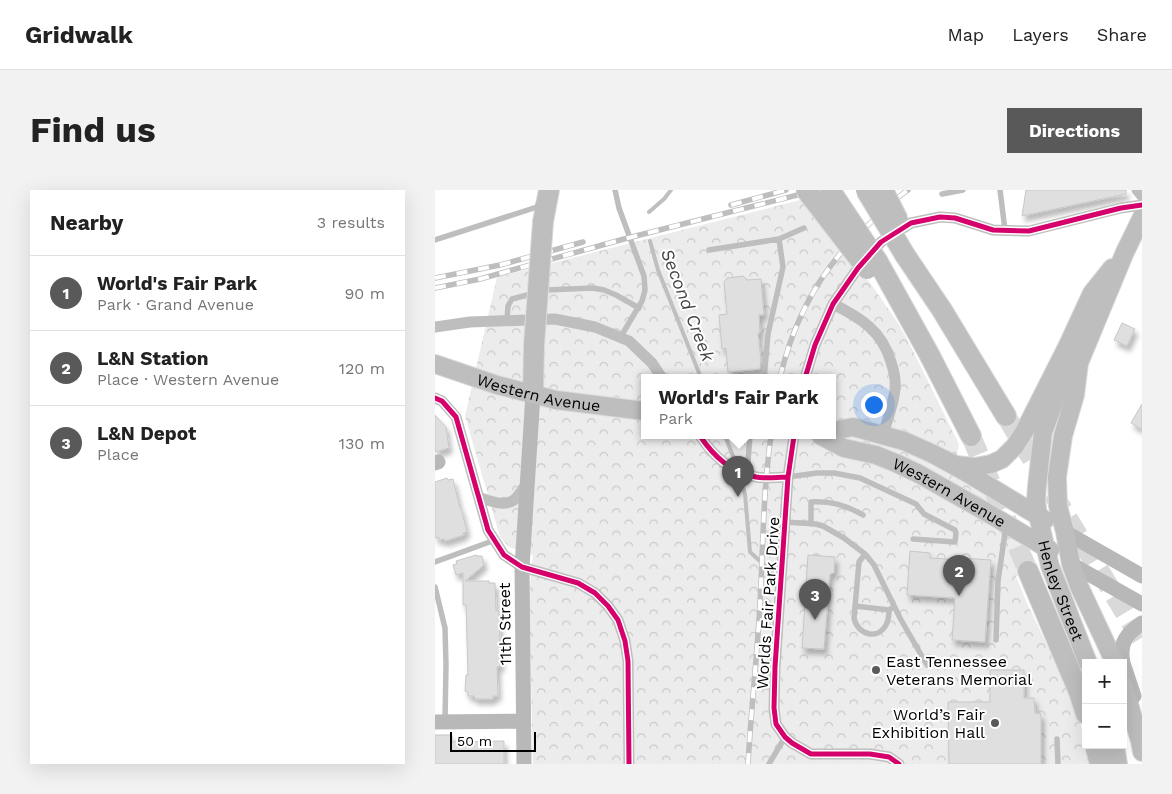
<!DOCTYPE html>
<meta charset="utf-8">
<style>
:root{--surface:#fff;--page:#f2f2f2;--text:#222;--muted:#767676;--line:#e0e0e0;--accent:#595959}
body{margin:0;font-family:"Work Sans",sans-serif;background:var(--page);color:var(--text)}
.controls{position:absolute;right:15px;bottom:15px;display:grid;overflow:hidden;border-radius:0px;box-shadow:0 5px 20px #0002}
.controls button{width:45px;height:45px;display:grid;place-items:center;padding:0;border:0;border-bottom:1px solid var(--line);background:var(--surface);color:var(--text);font:25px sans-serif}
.scale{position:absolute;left:15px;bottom:12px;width:86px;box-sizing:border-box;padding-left:5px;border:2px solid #000;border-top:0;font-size:14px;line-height:18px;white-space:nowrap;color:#000;-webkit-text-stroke:4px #fff;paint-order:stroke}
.you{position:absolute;left:438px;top:214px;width:18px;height:18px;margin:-12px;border:4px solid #fff;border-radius:50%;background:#1a73e8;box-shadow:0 0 0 8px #1a73e833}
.badge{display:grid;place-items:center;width:32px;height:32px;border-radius:50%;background:var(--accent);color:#fff;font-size:16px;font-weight:700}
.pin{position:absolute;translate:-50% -41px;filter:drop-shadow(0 1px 2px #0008)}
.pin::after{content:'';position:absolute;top:26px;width:18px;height:15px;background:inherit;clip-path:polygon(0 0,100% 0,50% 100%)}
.popup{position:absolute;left:206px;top:184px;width:195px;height:65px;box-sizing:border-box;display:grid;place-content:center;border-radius:0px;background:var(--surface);filter:drop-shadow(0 1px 4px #0005);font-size:16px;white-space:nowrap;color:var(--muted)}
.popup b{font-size:19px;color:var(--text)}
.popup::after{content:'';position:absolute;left:50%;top:100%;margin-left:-10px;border:10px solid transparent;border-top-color:var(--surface)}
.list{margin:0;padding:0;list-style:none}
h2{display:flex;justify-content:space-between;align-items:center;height:65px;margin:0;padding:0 20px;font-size:21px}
h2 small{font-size:16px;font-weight:400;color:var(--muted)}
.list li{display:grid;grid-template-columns:32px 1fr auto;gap:15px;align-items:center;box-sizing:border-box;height:75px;padding:0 20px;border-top:1px solid var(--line)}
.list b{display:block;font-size:19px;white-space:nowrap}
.list p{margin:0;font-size:16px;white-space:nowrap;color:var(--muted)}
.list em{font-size:16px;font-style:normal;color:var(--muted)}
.map{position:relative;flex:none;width:707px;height:574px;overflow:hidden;border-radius:0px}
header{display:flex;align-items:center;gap:30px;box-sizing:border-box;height:70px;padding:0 25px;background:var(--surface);border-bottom:1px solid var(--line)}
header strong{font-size:24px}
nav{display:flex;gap:28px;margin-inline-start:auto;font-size:18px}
.intro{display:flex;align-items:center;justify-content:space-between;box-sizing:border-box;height:120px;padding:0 30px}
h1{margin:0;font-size:35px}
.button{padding:12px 22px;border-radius:0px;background:var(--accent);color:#fff;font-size:18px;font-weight:700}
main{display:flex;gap:30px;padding:0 30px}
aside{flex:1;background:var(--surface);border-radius:0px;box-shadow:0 5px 20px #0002}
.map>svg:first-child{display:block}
.park{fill:url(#park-crowns);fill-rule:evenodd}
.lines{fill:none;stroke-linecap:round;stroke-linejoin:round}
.stream{stroke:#bfbfbf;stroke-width:4}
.building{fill:#dfdfdf;stroke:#c7c7c7;filter:url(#shadow)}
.highway-tunnel{stroke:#d9d9d9;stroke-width:20;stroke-dasharray:20 10;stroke-linecap:butt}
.primary-casing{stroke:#dbdbdb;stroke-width:20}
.highway-casing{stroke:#dbdbdb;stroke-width:22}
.lane{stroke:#bebebe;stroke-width:5.5}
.street{stroke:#bebebe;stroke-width:11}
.secondary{stroke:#b8b8b8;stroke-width:15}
.primary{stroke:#bebebe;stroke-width:18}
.highway{stroke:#bebebe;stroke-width:20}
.rail-casing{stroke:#bebebe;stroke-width:5.5}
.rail{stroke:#fff;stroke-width:4;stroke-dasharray:11;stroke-linecap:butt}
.highway-bridge-casing{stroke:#dbdbdb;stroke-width:22;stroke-linecap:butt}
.highway-bridge{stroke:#bebebe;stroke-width:20}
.cycleway-casing{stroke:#fff;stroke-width:8}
.cycleway{stroke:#d6006c;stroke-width:5}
.poi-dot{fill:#595959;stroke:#fff;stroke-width:2}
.labels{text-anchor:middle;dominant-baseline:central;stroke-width:4;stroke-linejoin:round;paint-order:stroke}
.street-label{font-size:16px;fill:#000;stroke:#fff}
.poi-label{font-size:16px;fill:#000;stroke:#fff;text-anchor:start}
.water-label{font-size:18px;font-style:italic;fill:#444;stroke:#fff}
</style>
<header>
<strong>Gridwalk</strong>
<nav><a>Map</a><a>Layers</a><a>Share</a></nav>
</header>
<div class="intro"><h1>Find us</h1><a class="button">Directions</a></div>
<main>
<aside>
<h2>Nearby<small>3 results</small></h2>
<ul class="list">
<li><span class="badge">1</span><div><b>World's Fair Park</b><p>Park · Grand Avenue</p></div><em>90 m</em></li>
<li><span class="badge">2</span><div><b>L&amp;N Station</b><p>Place · Western Avenue</p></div><em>120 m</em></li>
<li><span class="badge">3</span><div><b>L&amp;N Depot</b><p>Place</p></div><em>130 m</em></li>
</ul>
</aside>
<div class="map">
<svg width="707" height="574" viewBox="0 0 707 574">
<defs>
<pattern id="park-crowns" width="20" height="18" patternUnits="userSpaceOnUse" patternTransform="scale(1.25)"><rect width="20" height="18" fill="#ececec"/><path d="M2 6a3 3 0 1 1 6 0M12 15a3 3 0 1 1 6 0" fill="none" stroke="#c9c9c9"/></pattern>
<filter id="shadow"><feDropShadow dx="3" dy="5.5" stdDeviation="2.5" flood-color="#0004"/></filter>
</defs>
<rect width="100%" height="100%" fill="#fff"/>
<path class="park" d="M369,9L436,94L463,133L475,155L523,252L524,255L522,264L603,375V378L581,386L591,411L630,492L643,522L654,574H98L94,406L98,365L74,357L65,347L30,226L62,87ZM209,188H397V246H209Z"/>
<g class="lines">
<path class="stream" d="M214,22L229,9L236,0
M215,51L223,80L266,188
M290,246L302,276
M304,283L310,304L315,362L337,382"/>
</g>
<path class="building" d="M591,0H691V4L587,26Z
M308,86L312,90L326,89L329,125H324L325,143H323L326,170L325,179L293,182L291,158L287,159L284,125L292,124L289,92L292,88Z
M687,133L700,139L692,156L679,150Z
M707,214V239L696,233Z
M0,225L11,237L14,258L0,262Z
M12,288L13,290L18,289L25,318H26L32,342L28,343L29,345L10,351L9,349L4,350V347L0,348V292Z
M475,361L495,363V368L528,370V368L556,370L550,452L517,450L520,408L472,405Z
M41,365L42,366H47L49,375L30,391H54V393H60L61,421H64L66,476L62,477L63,506H58V509H40L39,506H33V502L30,501L31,485H33L31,415H28V383L21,385L18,375L22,374L21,371Z
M373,365L400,367L399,383L395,384L389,459L367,458Z
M555,480H589V508H599L600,523L606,524V574H514L513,512H555Z
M0,545H17V552L69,551V574H0Z"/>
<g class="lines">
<path class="highway-tunnel" d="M571,226L707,451
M536,246L593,381"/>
<g class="primary-casing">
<g id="primary">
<path id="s1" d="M644,173L624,199L608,242L602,296L601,310L603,326L615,376L653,473"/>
<path id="s2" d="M0,174L62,195L121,210L209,221"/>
<path d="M397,241L418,237L469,251L498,264L529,281L610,330"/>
<path id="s3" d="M386,246L409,258L441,265L463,274L484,284L546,319L615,360"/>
<path d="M498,264L521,275L539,277L556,274L567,269L580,256L589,242L633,155L657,103L677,78"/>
<path d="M680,473L644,396L636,374L630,342L623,316L622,287L628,246L640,205L644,173L690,62L707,27"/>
<path d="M688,494L705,551L707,562"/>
<path d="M680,555L683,574"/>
</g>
</g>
<g class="highway-casing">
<path id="highway" d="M108,32L114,0
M470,65L507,120L571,226
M443,72L494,164L536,246
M98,204L99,155
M593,381L644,502L651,524
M660,555L665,574"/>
</g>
<path class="lane" d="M180,0L184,18L209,86L210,100L207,111L185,148
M565,0L570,40
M507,4L528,0
M0,50L102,17L104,12
M274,60L344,49L369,38
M72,130L73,116L77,109L111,100L158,98L169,100L181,105L204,118
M329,188L333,144L348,77L344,49
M312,284L315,246
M353,287L382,283H399L425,288L481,314L489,324L520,340L521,343L520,352L478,349
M350,332L381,334L388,336L409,348L430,364L439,375L465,428L492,475
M376,334V312C396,311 411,315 428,325
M430,364L424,372L419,428C422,444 442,451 451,435C454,430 454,425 454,420
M0,372L60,350
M0,397L10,438L11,475L10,531
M420,416L454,420L457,418
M561,450L563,391L571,336
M622,549L623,574
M334,574L350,547"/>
<path class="street" d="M702,0L707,6
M398,114C426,128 447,141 456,172C459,181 461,190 460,199C459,214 452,230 448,245
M0,137L35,132L120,129L160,137L194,151L217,173L227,188
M370,188L380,155L398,114L423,78L446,52L476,33L505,27L520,28L558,40L594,41L686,18L707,15
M0,208L7,211L21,227L53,340L69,365L87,377L143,393L160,403L173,416L183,430L190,451L193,471L194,574
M265,246C280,268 295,281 321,287C331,289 343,287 353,287
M359,246L353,287L340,477L339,518L341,534L350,547L357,553L376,564H435L454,567L464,574
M44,307C54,311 69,317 79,310C84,306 88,299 92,293"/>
<path class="secondary" d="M0,273L3,272
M630,342L707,386
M636,374L707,414
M688,473L699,506
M688,473C684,453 691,444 707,433
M0,532L88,531
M89,574L87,377L98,204"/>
<use href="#primary" class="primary"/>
<use href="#highway" class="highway"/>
<g class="rail-casing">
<path id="rail" d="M296,15L351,0
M0,88L65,75L148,52
M0,98L45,89L189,49L382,0
M345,188C356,140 378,94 411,57C418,49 425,42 433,35C446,23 458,10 473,0
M313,574C316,521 322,467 325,414C328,358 328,301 336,246"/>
</g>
<use href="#rail" class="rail"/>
<g class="highway-bridge-casing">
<path id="highway-bridge" d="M371,0L432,79
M395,0L443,72
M431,0L470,65
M448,0L463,30
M99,155L108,32"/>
</g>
<use href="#highway-bridge" class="highway-bridge"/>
<g class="cycleway-casing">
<path id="cycleway" d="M370,188L380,155L398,114L423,78L446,52L476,33L505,27L520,28L558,40L594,41L686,18L707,15
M0,208L7,211L21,227L53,340L69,365L87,377L143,393L160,403L173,416L183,430L190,451L193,471L194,574
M265,246C280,268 295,281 321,287C331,289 343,287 353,287
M359,246L353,287L340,477L339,518L341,534L350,547L357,553L376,564H435L454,567L464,574"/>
</g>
<use href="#cycleway" class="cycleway"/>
</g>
<g class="poi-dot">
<circle cx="441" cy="480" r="5"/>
<circle cx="560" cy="533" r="5"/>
</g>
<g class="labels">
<g class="street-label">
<text stroke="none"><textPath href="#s2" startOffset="108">Western Avenue</textPath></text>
<text stroke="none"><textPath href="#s3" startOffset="141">Western Avenue</textPath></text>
<text stroke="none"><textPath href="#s1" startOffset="241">Henley Street</textPath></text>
<text transform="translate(333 413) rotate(-86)">Worlds Fair Park Drive</text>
<text transform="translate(70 434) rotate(-91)">11th Street</text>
</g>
<g class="poi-label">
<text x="451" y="471">East Tennessee<tspan x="451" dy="18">Veterans Memorial</tspan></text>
<text x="550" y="524" text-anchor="end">World’s Fair<tspan x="550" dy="18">Exhibition Hall</tspan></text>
</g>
<g class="water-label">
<text transform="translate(253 115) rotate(69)">Second Creek</text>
</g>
</g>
</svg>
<div class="controls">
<button>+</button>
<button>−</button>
</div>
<div class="scale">50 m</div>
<div class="you"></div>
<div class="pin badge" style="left:303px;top:307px">1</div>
<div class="popup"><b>World's Fair Park</b>Park</div>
<div class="pin badge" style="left:524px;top:406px">2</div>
<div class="pin badge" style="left:380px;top:430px">3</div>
</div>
</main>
